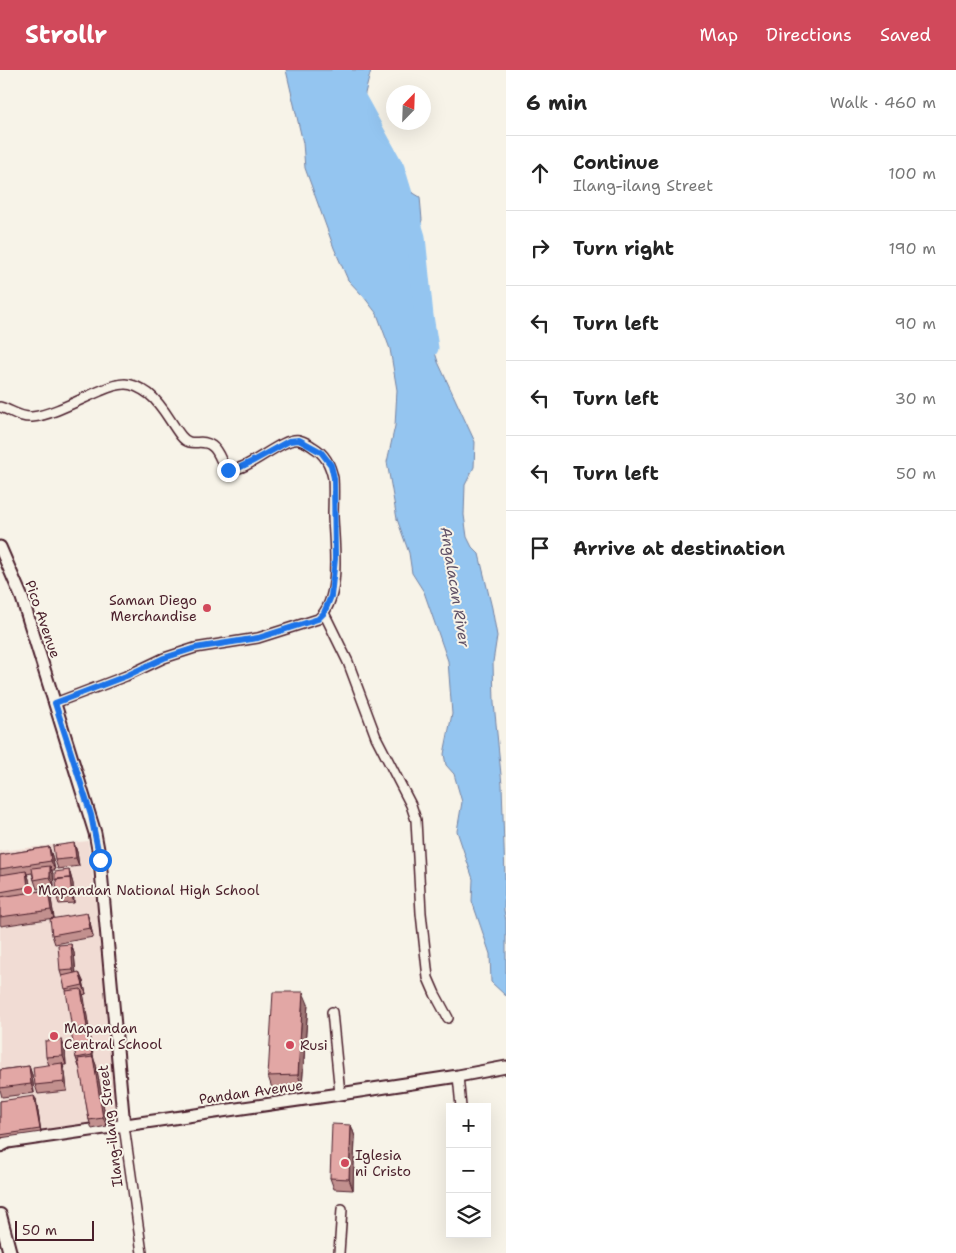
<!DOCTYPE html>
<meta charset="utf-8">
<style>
:root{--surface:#fff;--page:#f6f6f6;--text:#222;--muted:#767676;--line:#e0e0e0;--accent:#d1495b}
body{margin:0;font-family:"Shantell Sans",sans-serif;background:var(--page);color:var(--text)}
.controls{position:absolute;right:15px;bottom:15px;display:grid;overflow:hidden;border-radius:0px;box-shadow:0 5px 20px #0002}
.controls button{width:45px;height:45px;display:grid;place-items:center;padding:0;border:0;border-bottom:1px solid var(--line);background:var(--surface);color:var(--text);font:25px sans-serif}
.compass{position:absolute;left:386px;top:15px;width:45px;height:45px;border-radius:50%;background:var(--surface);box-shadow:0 5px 20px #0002;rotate:23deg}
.scale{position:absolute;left:15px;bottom:12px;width:79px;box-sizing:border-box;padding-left:5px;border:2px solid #4a1f2b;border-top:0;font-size:14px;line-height:18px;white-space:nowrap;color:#4a1f2b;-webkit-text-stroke:4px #f7f3e8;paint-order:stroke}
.stop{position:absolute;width:15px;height:15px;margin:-11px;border:4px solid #1a73e8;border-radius:50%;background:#fff}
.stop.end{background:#1a73e8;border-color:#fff;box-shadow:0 1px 5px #0008}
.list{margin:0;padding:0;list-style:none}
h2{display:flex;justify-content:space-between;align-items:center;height:65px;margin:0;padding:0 20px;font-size:21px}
h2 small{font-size:16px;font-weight:400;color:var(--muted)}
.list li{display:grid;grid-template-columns:32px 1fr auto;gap:15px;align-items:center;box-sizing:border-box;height:75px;padding:0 20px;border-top:1px solid var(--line)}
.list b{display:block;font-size:19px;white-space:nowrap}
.list p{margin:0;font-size:16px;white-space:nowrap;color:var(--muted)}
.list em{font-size:16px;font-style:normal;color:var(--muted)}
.icon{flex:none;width:28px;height:28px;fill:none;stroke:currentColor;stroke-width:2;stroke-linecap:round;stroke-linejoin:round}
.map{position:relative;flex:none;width:506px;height:1183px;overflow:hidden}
header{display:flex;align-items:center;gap:30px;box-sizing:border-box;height:70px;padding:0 25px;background:var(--accent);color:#fff}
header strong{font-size:24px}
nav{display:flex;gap:28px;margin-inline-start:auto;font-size:18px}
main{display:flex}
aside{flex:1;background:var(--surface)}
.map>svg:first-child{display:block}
.built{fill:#f1dcd4}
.water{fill:#94c5f0;stroke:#7683a1}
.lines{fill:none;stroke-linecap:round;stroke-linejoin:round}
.river{stroke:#94c5f0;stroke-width:19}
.minor-casing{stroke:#4a1f2b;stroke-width:12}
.tertiary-casing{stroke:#4a1f2b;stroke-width:15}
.secondary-casing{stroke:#4a1f2b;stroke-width:16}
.minor{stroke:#f7f3e8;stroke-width:9}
.tertiary{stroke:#f7f3e8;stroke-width:11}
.secondary{stroke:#f7f3e8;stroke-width:12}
.wall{fill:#c2908e;stroke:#4a1f2b}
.shaded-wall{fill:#9e7574;stroke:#4a1f2b}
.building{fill:#e2a7a5;stroke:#4a1f2b}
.route{stroke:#1a73e8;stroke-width:6}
.poi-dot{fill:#d1495b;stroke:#f7f3e8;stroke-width:2}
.labels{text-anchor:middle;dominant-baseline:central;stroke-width:4;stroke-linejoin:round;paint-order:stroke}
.poi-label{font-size:14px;fill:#4a1f2b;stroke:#f7f3e8;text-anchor:start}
.street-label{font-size:14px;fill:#4a1f2b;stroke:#f7f3e8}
.water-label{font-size:15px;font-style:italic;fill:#605166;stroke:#f7f3e8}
</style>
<header>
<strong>Strollr</strong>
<nav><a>Map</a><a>Directions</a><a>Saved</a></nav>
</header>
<main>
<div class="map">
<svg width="506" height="1183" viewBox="0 0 506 1183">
<rect width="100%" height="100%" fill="#f7f3e8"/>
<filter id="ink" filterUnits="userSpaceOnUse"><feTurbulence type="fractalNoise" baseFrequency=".02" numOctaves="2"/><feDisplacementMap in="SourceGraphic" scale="10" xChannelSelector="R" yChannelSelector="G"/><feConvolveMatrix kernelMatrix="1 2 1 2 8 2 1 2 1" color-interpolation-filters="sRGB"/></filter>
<g filter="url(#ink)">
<path class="built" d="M88,771L97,837L117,1052L0,1070V781Z"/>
<path class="water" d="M286,0H371L362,35L367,62L392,110L420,127L422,150L414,176L422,208L423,222L420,235L438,292L475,372L474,397L465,415L464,445L467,467L472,477L479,484L492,538L497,566L493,592L494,633L502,715L505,808L504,840L506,851V926L491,912L490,884L472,831L473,809L457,761L462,732L454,704L446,695L444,684L452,644L448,591L424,522L412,503L409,483L397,449L387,392L395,356L397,320L390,279L377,244L364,227L348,210L334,178L305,98L303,73Z"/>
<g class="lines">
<path class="river" d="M341,0L395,98L416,167L424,246L429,278"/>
<g class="minor-casing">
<path id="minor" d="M0,337C11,340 20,348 32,347C52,345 81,329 100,321C107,318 116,314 125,314C134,314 142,319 149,324C163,335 170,352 181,366C191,379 201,367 212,376C218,380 221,391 225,398C242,408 279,367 299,370C303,371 309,374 313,377C325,384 330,394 333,408C334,421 333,434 333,447C334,476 342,529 318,549L258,568L195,578L164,588L126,606L55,633
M324,543L348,592L376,667L411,735L416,750L421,843L428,908L435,924L448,948
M332,942L340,1024
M458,1006L461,1037
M124,1056L142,1183
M339,1183L342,1139"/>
</g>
<g class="tertiary-casing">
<path id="tertiary" d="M0,477L22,528L95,763L100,790L124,1056
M0,1076L8,1072L340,1024L458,1006L506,997"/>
</g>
<g class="secondary-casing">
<path id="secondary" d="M0,1145L10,1183"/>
</g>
<use href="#minor" class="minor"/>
<use href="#tertiary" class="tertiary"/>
<use href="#secondary" class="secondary"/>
</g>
<path class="wall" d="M74,773L77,782L79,796L58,799L55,790Z
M49,777L52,786L55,800H52L53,804L54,816L37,819L34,810L32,803L27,804L29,809L31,822L48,820L51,829L54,848L1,856L0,854V785Z
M70,803L73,814L74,833L59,834L57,828Z
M90,852L93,867L55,874L52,865Z
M71,874L74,883L76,903L83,911L86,924L83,925L90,965L89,966L94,990L96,995L107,1056L92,1059L89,1050L80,996L79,997L76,988L73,962L67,923L60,901Z
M308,934L302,1016L272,1018L268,1006Z
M65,979L66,995H63L65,1002L67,1021L38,1024L35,1015L49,995L46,987Z
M29,996L32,1005L34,1023L2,1027L0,1020V1000Z
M36,1029L41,1062L0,1068V1031Z
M351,1055L355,1067L353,1120L334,1119L330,1108Z"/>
<path class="shaded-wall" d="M74,773L77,782L79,796L76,788Z
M49,777L52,786L55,800L51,791Z
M50,796L53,804L54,816L50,807Z
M69,800L73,814L74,833L72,827Z
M26,801L29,809L32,826L28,817Z
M48,820L51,829L54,848L51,840Z
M87,843L90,852L93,867L90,858Z
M71,874L74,883L76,909L73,900Z
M79,902L83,911L86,924L83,915Z
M81,919L84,927L90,965L87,957Z
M303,922L308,934L302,1016L298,1005Z
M87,959L90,968L94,990L96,995L107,1056L103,1048L93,990L92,985Z
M62,970L65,979L66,995L63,986Z
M62,993L65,1002L67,1021L64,1012Z
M29,996L32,1005L34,1023L31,1014Z
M34,1026L36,1029L41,1062L40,1059Z
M351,1055L355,1067L353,1120L349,1109Z"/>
<path class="building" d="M74,773L76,788L55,790L53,776Z
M49,777L51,791L0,799V785Z
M50,796V807L34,810L32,798Z
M69,800L70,808L55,810V802Z
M26,801L28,817L0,822V805Z
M70,808L72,827L57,828L56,809Z
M48,820L51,840L0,847V827Z
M87,843L90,858L52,865L50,849Z
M71,874L73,900L60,901L58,875Z
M79,902L83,915L65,919L62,906Z
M81,919L87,957L72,959L66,921Z
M273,922H303L298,1005L268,1006Z
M87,959L92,985L76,988L71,962Z
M62,970L63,986L46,987L45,971Z
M93,987L103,1048L89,1050L78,989Z
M62,993L64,1012L35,1015L33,997Z
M29,996L31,1014L0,1018V1000Z
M34,1026L40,1059L0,1065V1031Z
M332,1054L351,1055L349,1109L330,1108Z"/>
</g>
<g class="lines" filter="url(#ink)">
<path class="route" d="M100,790L91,745L55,633L126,606L164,588L195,578L258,568L318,549L324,543L331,526L335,489L334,408L331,395L321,382L299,370L289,371L251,392L232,401L228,400"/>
</g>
<g class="poi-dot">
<circle cx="207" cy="538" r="5"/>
<circle cx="28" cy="820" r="5"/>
<circle cx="54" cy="966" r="5"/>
<circle cx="290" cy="975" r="5"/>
<circle cx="345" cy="1093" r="5"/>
</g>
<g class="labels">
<g class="poi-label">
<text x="197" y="530" text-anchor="end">Saman Diego<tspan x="197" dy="16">Merchandise</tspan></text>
<text x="38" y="820">Mapandan National High School</text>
<text x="64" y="958">Mapandan<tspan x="64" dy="16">Central School</tspan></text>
<text x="300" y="975">Rusi</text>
<text x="355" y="1085">Iglesia<tspan x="355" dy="16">ni Cristo</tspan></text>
</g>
<g class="street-label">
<text transform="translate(43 549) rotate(71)">Pico Avenue</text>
<text transform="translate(251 1022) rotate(-8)">Pandan Avenue</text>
<text transform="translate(110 1056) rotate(-97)">Ilang-ilang Street</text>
</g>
<g class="water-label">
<text transform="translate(455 517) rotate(81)">Angalacan River</text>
</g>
</g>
</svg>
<div class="controls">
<button>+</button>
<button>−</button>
<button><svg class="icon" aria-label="layers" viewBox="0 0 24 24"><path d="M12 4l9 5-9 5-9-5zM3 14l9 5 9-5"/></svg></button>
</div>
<svg class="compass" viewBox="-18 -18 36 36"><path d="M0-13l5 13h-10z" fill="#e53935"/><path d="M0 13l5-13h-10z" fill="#767676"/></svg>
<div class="scale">50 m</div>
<div class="stop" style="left:100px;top:790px"></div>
<div class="stop end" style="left:228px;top:400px"></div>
</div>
<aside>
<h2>6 min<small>Walk · 460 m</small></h2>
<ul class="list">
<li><svg class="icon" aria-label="ahead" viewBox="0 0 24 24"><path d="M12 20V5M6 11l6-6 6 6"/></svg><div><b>Continue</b><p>Ilang-ilang Street</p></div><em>100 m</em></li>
<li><svg class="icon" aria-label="right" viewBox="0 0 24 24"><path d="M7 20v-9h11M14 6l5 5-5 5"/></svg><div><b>Turn right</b></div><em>190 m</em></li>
<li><svg class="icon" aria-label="left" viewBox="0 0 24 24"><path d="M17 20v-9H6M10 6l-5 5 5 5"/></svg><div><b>Turn left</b></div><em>90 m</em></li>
<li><svg class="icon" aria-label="left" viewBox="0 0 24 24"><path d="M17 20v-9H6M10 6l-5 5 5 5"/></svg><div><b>Turn left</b></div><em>30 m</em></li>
<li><svg class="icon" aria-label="left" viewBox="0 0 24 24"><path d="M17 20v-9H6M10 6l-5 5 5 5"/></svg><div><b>Turn left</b></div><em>50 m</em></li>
<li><svg class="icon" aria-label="arrive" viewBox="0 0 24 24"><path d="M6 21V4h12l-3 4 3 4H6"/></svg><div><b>Arrive at destination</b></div></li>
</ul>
</aside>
</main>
